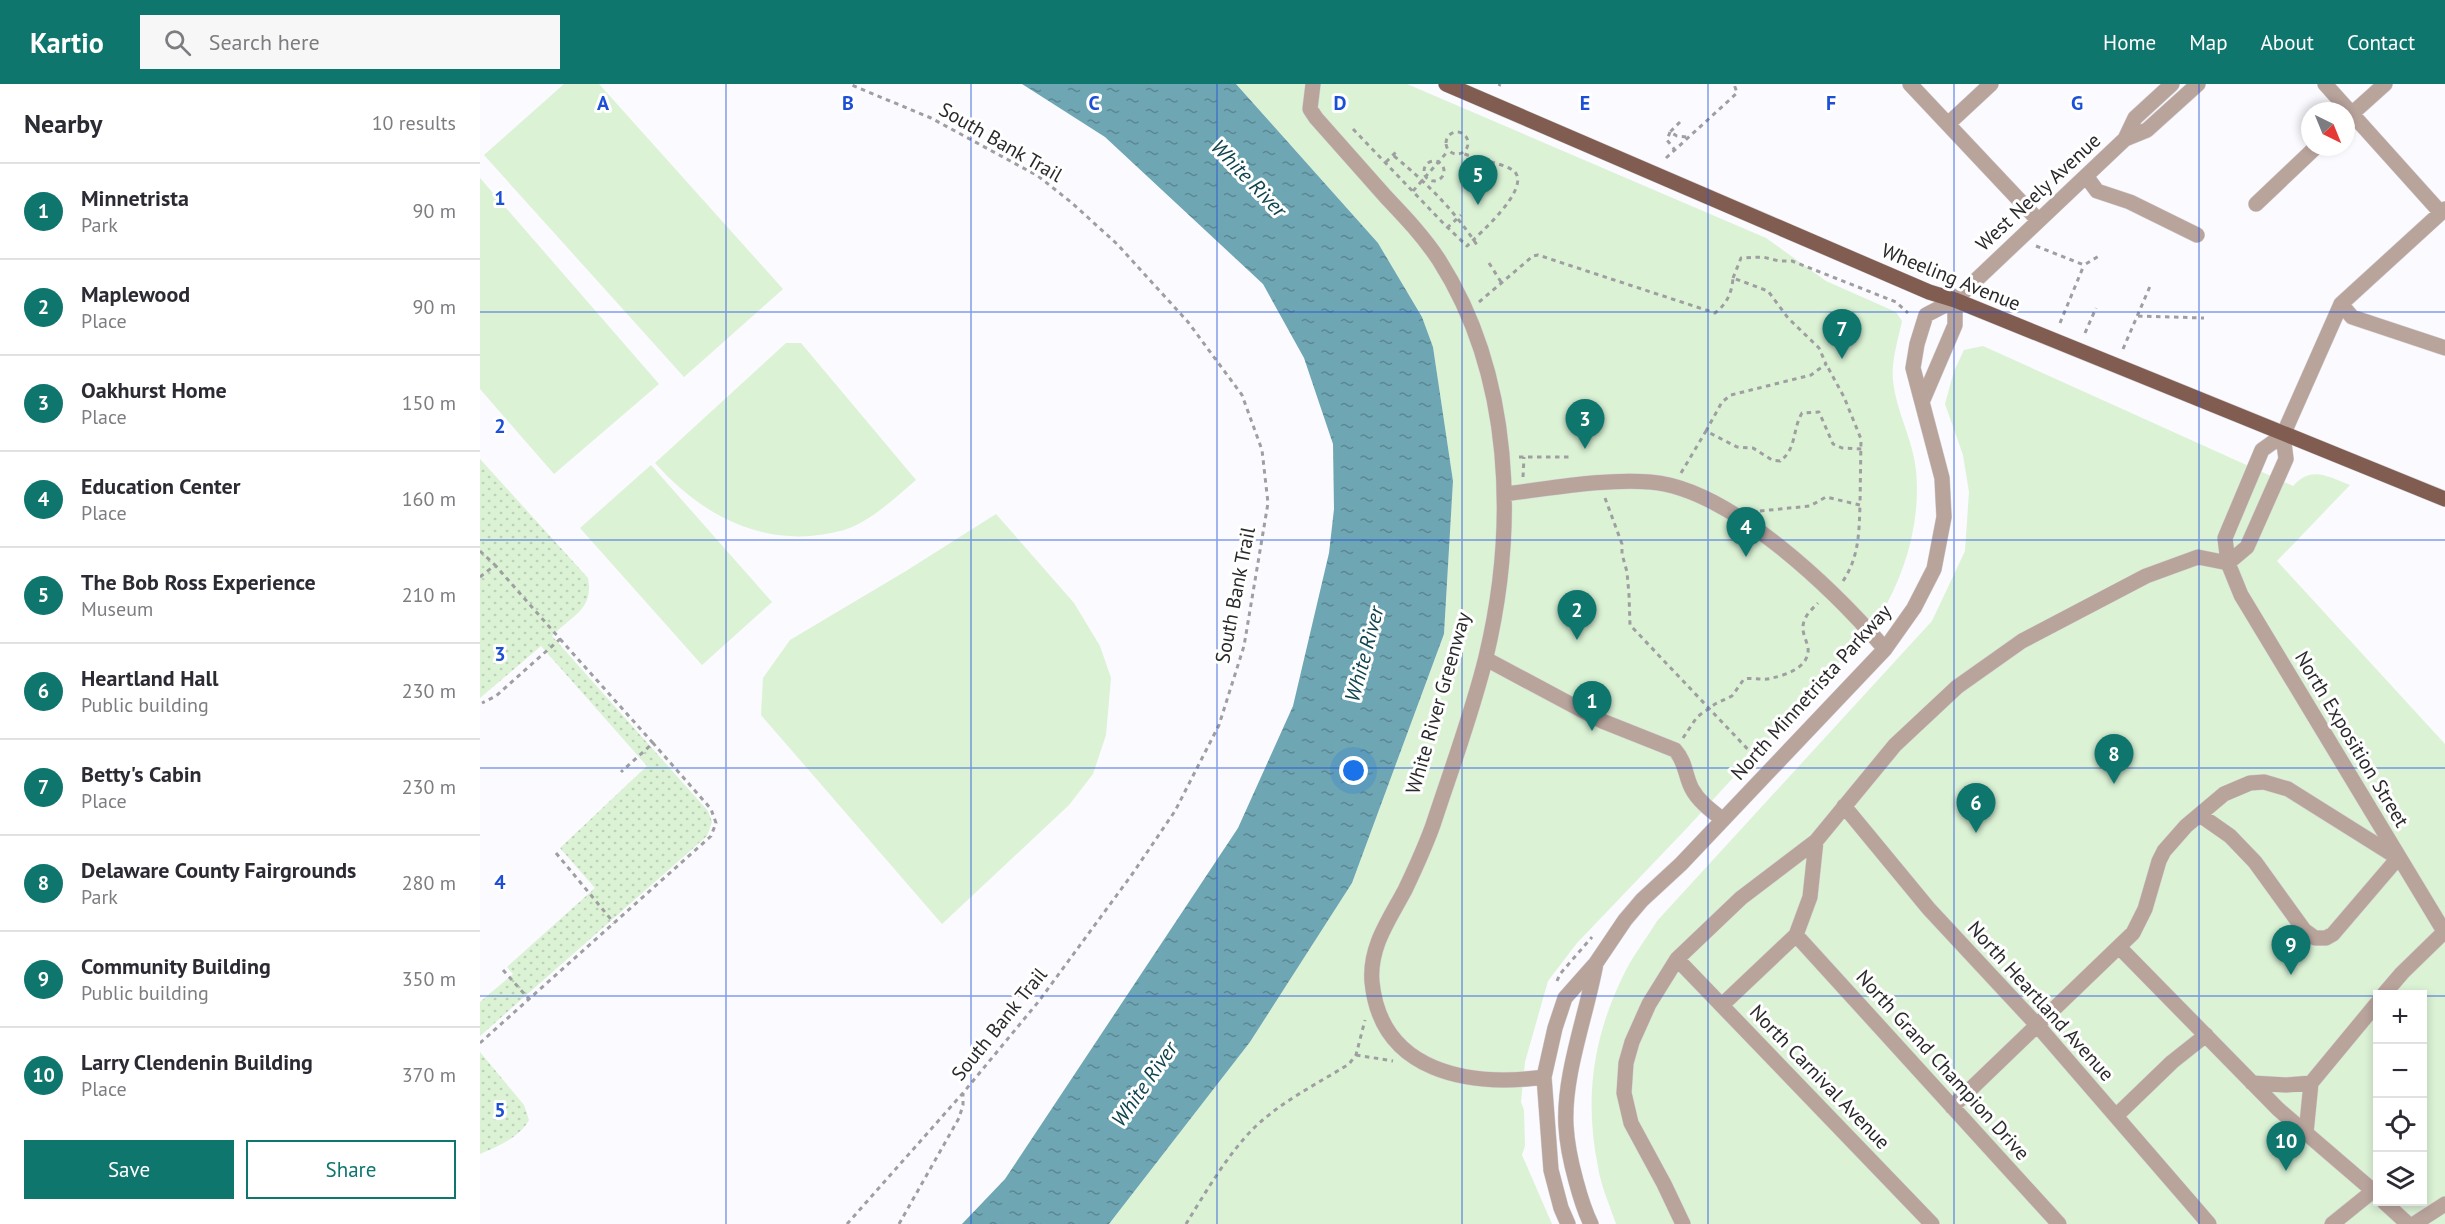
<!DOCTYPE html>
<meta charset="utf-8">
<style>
:root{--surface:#fff;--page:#f7f7f7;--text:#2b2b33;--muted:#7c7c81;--line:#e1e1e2;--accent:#0f766e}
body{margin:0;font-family:"PT Sans",sans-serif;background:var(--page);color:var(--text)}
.controls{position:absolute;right:18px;bottom:18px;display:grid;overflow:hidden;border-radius:0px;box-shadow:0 3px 9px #0003}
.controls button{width:54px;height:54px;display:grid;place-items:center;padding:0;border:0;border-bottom:2px solid var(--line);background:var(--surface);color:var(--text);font:30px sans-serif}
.compass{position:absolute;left:1821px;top:18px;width:54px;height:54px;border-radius:50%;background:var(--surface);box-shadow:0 3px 9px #0003;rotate:137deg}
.you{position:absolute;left:874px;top:687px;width:21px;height:21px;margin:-15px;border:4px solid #fff;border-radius:50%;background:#1a73e8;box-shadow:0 0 0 9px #1a73e833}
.badge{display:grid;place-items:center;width:39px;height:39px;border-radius:50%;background:var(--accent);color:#fff;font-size:20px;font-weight:700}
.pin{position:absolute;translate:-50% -50px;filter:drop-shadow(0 2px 3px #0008)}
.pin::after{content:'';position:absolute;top:32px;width:21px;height:18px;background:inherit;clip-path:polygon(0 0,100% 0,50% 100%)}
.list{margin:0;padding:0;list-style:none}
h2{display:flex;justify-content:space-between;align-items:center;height:78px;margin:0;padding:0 24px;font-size:26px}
h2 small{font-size:20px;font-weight:400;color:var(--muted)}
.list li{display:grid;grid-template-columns:39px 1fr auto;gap:18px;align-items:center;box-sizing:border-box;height:96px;padding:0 24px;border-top:2px solid var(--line)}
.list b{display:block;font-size:22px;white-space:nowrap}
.list p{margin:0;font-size:20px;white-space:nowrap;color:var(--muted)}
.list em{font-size:20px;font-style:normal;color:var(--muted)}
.actions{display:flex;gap:12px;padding:18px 24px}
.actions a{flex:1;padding:14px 0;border:2px solid var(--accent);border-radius:0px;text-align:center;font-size:21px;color:var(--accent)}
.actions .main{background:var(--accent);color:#fff}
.icon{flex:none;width:33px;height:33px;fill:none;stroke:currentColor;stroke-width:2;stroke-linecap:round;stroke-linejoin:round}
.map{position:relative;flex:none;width:1965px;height:1140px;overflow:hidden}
header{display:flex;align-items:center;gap:36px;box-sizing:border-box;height:84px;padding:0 30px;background:var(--accent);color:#fff}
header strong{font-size:28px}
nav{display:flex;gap:33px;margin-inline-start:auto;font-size:21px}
.search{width:420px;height:54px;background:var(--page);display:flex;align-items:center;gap:15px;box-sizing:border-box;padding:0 21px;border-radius:0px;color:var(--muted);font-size:22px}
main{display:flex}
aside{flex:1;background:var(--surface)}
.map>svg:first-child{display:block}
.grass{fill:url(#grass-dots)}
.park{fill:#dbf2d5;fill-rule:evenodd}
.water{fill:url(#water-ripples)}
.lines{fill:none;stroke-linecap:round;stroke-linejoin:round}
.minor-casing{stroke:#d5d5d9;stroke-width:16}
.major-casing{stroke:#d5d5d9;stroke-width:16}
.path{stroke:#9f9fa2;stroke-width:3;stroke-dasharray:4.5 4.5;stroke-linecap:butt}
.minor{stroke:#b9a49c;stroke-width:15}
.major{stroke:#815c50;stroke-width:15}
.grid{fill:none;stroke:#1d4ed8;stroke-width:1.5;stroke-opacity:0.55}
.labels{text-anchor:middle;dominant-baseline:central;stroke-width:6;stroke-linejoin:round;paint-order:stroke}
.street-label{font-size:20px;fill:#2a2a2c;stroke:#fff}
.water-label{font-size:21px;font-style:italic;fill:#0f434e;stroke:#fff}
.grid-label{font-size:20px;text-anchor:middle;font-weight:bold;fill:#1d4ed8;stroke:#fff;stroke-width:6;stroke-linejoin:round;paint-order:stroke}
</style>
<header>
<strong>Kartio</strong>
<div class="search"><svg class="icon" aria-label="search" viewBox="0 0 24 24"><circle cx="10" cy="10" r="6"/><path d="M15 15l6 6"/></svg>Search here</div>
<nav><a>Home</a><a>Map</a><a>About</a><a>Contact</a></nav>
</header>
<main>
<aside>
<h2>Nearby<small>10 results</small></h2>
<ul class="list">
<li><span class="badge">1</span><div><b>Minnetrista</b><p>Park</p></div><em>90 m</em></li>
<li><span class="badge">2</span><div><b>Maplewood</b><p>Place</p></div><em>90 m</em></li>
<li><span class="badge">3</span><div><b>Oakhurst Home</b><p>Place</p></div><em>150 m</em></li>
<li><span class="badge">4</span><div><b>Education Center</b><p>Place</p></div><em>160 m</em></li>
<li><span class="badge">5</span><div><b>The Bob Ross Experience</b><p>Museum</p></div><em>210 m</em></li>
<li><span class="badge">6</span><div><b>Heartland Hall</b><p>Public building</p></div><em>230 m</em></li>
<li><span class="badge">7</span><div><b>Betty's Cabin</b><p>Place</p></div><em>230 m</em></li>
<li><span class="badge">8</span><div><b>Delaware County Fairgrounds</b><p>Park</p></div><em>280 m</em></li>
<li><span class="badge">9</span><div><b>Community Building</b><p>Public building</p></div><em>350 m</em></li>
<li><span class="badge">10</span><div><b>Larry Clendenin Building</b><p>Place</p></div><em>370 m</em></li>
</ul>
<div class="actions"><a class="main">Save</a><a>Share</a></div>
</aside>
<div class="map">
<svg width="1965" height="1140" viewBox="0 0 1965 1140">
<defs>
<pattern id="grass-dots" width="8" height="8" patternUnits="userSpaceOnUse" patternTransform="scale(1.5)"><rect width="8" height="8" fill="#dbf2d5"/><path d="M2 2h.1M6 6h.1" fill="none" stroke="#bcd0b7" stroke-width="1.8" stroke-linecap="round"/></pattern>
<pattern id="water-ripples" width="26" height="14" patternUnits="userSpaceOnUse" patternTransform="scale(1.5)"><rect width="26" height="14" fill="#6ea6b3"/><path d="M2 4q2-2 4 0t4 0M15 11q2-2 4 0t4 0" fill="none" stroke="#5b8792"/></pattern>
</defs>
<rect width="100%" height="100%" fill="#fafaff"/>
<path class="grass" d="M0,375L108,494C114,526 92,531 72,552L228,727L232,738L227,752L0,952V918L33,890L27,883L115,804L80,764L167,682L61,562L0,614Z
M0,968L44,1021L49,1036C39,1054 18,1062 0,1070Z"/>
<path class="park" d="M84,0H119L303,205L204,293L4,71Z
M756,0H927L1286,154L1346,197L1416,228L1422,237C1418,256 1411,277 1413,297C1416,327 1433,356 1436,386C1441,440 1425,490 1398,536L1206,745L1097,859L1068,897L1045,978L1041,1018L1044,1026L1045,1062L1042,1071L1072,1140H629L770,958L872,799L964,550L973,397L953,263L942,233L898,159Z
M0,94L179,300L74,390L0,305Z
M306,259H321L436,396C416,413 390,438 364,446C289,467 224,434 175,379Z
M1503,262L1813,402C1832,381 1848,393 1870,401L1797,477L1965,660V1140H1136C1130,1122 1121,1102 1118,1083C1104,1013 1113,952 1145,888C1154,870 1167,854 1177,837L1452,537L1485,467L1489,408L1483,371L1465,320L1474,287L1484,266ZM1898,910H1942V1118H1898Z
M171,381L292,518L222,581L100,444Z
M516,430L594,519L620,562L631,594L626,651L613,690L589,721L462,840L281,631L283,594L310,556L426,487Z"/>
<path class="water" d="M542,0H756L898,159L942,233L953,263L973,397L964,550L872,799L770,958L629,1140H482L525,1095L758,744L813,622L849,469L854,425L853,360L824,274L783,200L625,53Z"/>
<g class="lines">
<g class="minor-casing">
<path id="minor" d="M833,0L830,25L836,34C859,60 883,87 906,113C925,133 944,153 959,176C1033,292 1037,443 1006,573C992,630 971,686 953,741C945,763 935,785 925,806C909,836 889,863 892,898C901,989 990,1003 1064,993
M1430,0L1558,136
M1845,0L1961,129
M1866,35L1905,0
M1468,40L1511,0
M1645,55L1655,34L1692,0
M1606,92L1617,107L1650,118L1717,151
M1776,120L1836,63
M1861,220L1872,233L1965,264
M1442,318L1475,241V216
M1803,351L1782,366L1745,454L1748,479L1761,511L1965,849
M1803,351L1861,220L1965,125
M1024,410C1068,405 1126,394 1170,398C1250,404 1354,506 1405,565
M1748,479L1767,463L1806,375L1803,351
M1006,575L1122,637L1195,666C1206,678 1205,692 1212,705C1219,718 1232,727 1243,736
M1364,722L1449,825L1557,941L1729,1140
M1316,851L1579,1140
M1640,864L1798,1025L1898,1111
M1197,875L1452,1140
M1904,910L1922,889L1964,848
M1242,921L1316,851L1330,813L1336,757
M1772,999L1806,1001L1831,999
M1472,1023L1653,849L1665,825L1679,777L1684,767L1706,742L1744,710L1770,699L1784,698L1808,705L1918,774L1853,850L1846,854H1835L1824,846L1775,778L1750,752L1720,731
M1636,1032L1692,978L1726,951
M1826,1049L1831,999L1898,918
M1904,1118L1928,1140
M1088,1140L1081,1124L1071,1086L1064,993L1075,944L1085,914L1116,879L1145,836L1162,816L1201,780L1405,565L1434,524L1454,485L1464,433L1462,394L1433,284L1437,260L1446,231L1475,216L1645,55L1667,46L1718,0
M1111,1140C1104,1126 1100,1112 1096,1097C1091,1079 1087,1060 1086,1042C1083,991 1107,930 1116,879
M1203,1140L1184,1100L1151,1039L1144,1009L1146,979L1152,958L1169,920L1197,875L1261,814L1336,757L1415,661L1477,603L1542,557L1666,492L1718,473L1748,479
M1852,1140L1893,1107
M1934,1140L1965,1120"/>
</g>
<g class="major-casing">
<path id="major" d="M966,0L1449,208L1475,216L1965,415"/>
</g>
<path class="path" d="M1019,2L1020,0
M1200,38L1190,48L1197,52L1207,53
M873,45L965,141L987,162C999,150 1050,106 1035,88C1026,79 996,76 983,69
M966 59a11 11 0 1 1 22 0a11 11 0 1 1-22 0Z
M1190,48L1187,56L1194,65
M914,72C949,101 974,126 999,164
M1186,74L1257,9L1254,0
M944 87a10 10 0 1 1 20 0a10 10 0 1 1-20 0Z
M906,78L917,67
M933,107L968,67
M967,144L981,131
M1556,162L1604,181L1619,172
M1009,179L1021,198
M1253,194L1261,174L1283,173L1299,177H1312L1416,218L1428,229
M999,218L1053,172L1058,171L1235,229C1247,220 1252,208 1253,194L1288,207L1308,234L1339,264L1346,280L1331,291L1251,311L1242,318L1226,347L1257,363L1273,364L1292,376L1300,377C1317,365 1312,346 1322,329L1339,328L1353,360L1362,364L1382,365
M1658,232L1724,234
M1580,239L1604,181
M1605,249L1616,224
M1643,265L1671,200
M1039,373H1090
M1201,389L1226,347
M1043,393L1044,373
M1125,414L1142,460V470L1147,488L1149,511L1150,541L1277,675
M1280,427L1330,422L1346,413L1380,421L1381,355L1364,313L1346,280
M0,467L15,481
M0,493L15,481L80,555L16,612L2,619
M1363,497C1379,473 1379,449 1380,421
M80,555L173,659L141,688
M1203,654L1217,633L1235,620L1252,612L1264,595C1274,593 1282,597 1292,594C1306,591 1330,583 1328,564C1327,557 1322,549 1323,542C1324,532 1332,525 1338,519
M76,769L134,839
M23,886L48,914
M1077,897L1080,890L1112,853
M0,959L231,752L236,739L231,725L173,659
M876,971L913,977
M367,1140L483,1009L559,917L653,789L695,727L739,641L764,562L788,419L782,366L762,311L708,238L637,160L592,119L558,92L451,34L369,0
M419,1140L479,1034L483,1021V1009
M706,1140C725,1109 748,1070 773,1045C800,1018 837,1000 869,980L876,971L885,936"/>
<use href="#minor" class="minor"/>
<use href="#major" class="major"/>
</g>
<path class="grid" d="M246,0V1140M491,0V1140M737,0V1140M982,0V1140M1228,0V1140M1474,0V1140M1719,0V1140M0,228H1965M0,456H1965M0,684H1965M0,912H1898M1942,912H1965"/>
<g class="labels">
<g class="street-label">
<text transform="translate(521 58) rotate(30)">South Bank Trail</text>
<text transform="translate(1558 108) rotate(-43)">West Neely Avenue</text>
<text transform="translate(1471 193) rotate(22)">Wheeling Avenue</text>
<text transform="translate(755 511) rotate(-79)">South Bank Trail</text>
<text transform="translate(1331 608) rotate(-48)">North Minnetrista Parkway</text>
<text transform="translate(958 619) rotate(-74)">White River Greenway</text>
<text transform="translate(1872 655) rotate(59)">North Exposition Street</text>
<text transform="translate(1561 917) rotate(48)">North Heartland Avenue</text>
<text transform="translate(519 940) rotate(-51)">South Bank Trail</text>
<text transform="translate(1463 981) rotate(48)">North Grand Champion Drive</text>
<text transform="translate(1340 993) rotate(46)">North Carnival Avenue</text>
</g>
<g class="water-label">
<text transform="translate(769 94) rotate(46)">White River</text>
<text transform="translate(884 570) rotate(-75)">White River</text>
<text transform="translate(664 1000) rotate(-55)">White River</text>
</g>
</g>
<g class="grid-label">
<text x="123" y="26">A</text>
<text x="368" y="26">B</text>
<text x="614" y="26">C</text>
<text x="860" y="26">D</text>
<text x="1105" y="26">E</text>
<text x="1351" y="26">F</text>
<text x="1597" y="26">G</text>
<text x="20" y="121">1</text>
<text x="20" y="349">2</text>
<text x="20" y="577">3</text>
<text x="20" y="805">4</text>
<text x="20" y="1033">5</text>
</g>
</svg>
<div class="controls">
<button>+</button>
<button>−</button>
<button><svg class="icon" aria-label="locate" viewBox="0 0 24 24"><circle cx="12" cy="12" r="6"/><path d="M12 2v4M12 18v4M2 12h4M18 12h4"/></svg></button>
<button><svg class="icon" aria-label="layers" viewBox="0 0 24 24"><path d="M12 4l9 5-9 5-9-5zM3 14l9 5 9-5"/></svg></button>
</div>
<svg class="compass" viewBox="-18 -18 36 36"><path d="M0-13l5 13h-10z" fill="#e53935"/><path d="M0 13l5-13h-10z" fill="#7c7c81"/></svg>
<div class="you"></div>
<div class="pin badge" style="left:1112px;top:647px">1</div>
<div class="pin badge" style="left:1097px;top:556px">2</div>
<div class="pin badge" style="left:1105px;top:365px">3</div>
<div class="pin badge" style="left:1266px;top:473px">4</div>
<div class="pin badge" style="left:998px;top:121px">5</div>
<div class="pin badge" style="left:1496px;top:749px">6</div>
<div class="pin badge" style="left:1362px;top:275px">7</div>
<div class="pin badge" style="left:1634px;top:700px">8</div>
<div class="pin badge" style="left:1811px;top:891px">9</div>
<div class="pin badge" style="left:1806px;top:1087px">10</div>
</div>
</main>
